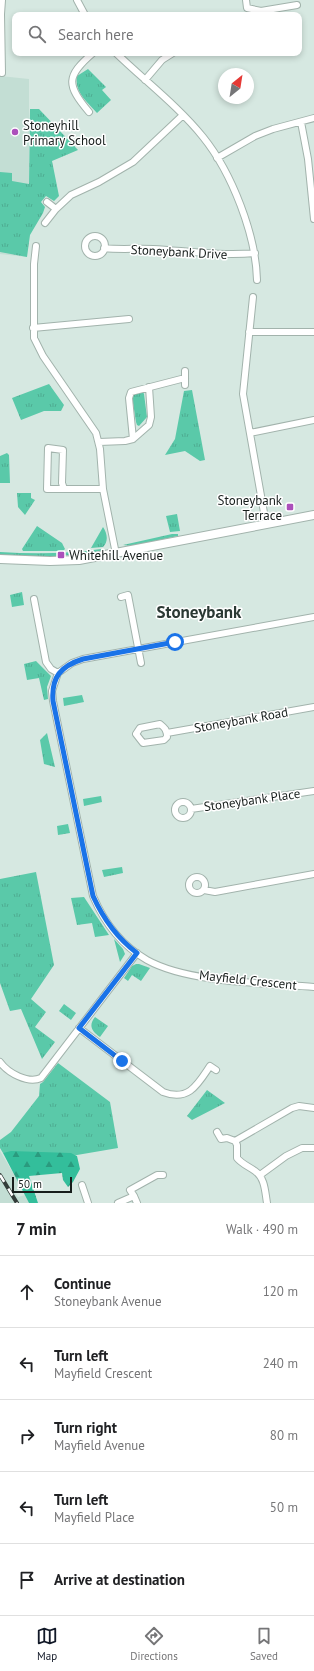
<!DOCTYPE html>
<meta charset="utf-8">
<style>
:root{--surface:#fff;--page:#f2f2f2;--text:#202124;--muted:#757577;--line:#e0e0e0;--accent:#111827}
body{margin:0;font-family:"PT Sans",sans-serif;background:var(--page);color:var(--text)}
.compass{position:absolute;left:218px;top:68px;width:36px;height:36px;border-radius:50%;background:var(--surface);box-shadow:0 2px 6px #0003;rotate:30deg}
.scale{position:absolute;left:12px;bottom:10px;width:60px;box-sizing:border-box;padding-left:4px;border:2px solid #171e1c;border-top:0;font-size:11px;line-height:14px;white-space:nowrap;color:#171e1c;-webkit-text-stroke:3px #fff;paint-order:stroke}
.stop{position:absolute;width:12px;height:12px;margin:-9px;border:3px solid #1a73e8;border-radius:50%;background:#fff}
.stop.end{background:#1a73e8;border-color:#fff;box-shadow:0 1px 4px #0008}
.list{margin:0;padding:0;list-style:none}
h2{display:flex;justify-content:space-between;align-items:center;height:52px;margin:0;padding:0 16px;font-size:17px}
h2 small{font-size:13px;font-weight:400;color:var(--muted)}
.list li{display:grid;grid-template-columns:26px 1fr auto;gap:12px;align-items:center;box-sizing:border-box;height:72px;padding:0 16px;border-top:1px solid var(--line)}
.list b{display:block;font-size:15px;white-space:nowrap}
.list p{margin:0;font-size:13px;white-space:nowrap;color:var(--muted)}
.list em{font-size:13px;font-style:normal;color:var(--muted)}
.icon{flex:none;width:22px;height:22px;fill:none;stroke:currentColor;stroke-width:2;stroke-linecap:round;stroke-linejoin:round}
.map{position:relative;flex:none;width:314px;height:1203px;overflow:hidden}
.search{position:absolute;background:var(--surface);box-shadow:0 2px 6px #0003;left:12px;right:12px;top:12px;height:44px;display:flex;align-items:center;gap:10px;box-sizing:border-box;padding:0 14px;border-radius:8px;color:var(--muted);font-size:15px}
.sheet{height:412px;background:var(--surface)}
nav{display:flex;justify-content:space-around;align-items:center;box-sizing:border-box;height:56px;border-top:1px solid var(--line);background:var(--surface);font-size:11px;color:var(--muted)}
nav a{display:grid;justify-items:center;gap:2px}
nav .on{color:var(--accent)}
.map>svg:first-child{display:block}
.built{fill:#c3ded4}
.grass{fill:url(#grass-tufts)}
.forest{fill:url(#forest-firs)}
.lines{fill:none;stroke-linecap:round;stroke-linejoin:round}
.minor-casing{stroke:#a2b3ac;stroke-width:8}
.tertiary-casing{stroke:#a2b3ac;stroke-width:10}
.minor{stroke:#fff;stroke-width:6}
.tertiary{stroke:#fff;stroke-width:8}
.rail-casing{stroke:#333c39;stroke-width:4}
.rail{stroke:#fff;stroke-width:2.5;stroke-dasharray:8;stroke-linecap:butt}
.route{stroke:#1a73e8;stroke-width:5}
.poi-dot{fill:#ac50bb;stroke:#fff;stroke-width:1.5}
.labels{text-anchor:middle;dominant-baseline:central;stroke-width:3;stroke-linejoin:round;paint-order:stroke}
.poi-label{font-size:13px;fill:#171e1c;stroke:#fff;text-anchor:start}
.street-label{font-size:13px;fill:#171e1c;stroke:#fff}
.district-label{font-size:17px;font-weight:bold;fill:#2b3934;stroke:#fff}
</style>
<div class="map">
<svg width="314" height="1203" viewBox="0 0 314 1203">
<defs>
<pattern id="grass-tufts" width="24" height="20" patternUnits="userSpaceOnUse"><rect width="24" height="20" fill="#5ac9a9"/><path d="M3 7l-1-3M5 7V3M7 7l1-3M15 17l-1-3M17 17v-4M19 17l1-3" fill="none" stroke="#4eac91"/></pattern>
<pattern id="forest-firs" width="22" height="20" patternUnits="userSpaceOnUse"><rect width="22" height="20" fill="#33be9b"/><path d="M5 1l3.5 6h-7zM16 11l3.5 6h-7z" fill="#2a9a7e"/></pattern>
</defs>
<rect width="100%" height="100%" fill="#d6e8e1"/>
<path class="built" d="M0,76L29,79V184L27,257L0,254Z
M0,1151L21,1186L20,1189L14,1192L18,1197L25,1195L29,1203H0Z"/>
<path class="grass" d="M88,69L106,87L102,90L111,100L97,113C87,102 74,92 77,76Z
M30,109H39L78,150L52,161L59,196L54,201L46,196L41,202L45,207L43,213L30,235L27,257L0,252V172L12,173V181L29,184Z
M49,384L64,405L61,411H44L21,420L12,398Z
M192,390L205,460L200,461L185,451L165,455L175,439L184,391Z
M134,392H143L144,394L147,417L139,426L137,425L136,422L132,397Z
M7,453L9,455L10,483H0V456Z
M17,493H31V498L35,500L25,515L18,507Z
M177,514L180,531L170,532L166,516Z
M37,526L62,543L65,549L63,551H23L22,549Z
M103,527C107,533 109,541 103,547L91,548Z
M172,534H178V536L131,546L123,545Z
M101,549L102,551L100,552L50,557L0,555V552C34,554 67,554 101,549Z
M22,592L24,605L12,607L10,595Z
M36,661L51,676L47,687L48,699L44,700L39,678L27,680L24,664Z
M82,695L84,702L64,706L63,698Z
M47,733L55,767L44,764L40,740Z
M101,796L102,802L84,806L83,799Z
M68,824L70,833L58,835L57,826Z
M122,867L123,873L104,877L102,870Z
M36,872L54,965L31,999L46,1012L35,1027L55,1042L42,1059L21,1009L10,1011L0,983V879Z
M84,897L109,935L95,937L92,923L77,925L71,898Z
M114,939L123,949L125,954L120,962Z
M136,964H139L150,968L141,981L132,975L128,981L124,978L132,966Z
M64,1004L76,1013L71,1020L59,1011Z
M95,1017L108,1026L100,1037C92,1031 88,1026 95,1017Z
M58,1063L110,1102L118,1148L77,1155L3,1153L0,1148V1140L11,1132L39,1096L40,1084L43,1082Z
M207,1090L225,1103L192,1120L187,1116Z"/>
<path class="forest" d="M11,1151L71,1153L77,1156L80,1169L73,1182L68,1187L63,1180L62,1173L29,1176L38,1203H29L3,1153Z"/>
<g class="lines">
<g class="minor-casing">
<path id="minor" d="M77,0L85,15
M246,0L247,8L261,11L297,5
M116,53C145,81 178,106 203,137C232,173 256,235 257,280
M2,73L1,14L2,0
M145,80L162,60L173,53
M89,112C66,85 66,76 93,53
M301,122L308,159L314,219
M217,158L255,136L273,129L314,118
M47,202L56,209
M45,223L56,209L71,195L99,182L133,162L183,115
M85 246a10 10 0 1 1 20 0a10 10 0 1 1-20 0Z
M36,246L34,264V338L43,356L96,433L100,449L103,489L116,554
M104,248C121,250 137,248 153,249C187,251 221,256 255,253
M253,297L243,394L266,524
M33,328L129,319
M249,332H314
M185,385V371
M250,433L314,420
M133,439L149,425L151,417L149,387
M99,442L125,441L133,439L129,398L131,392L185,378
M64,489L62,483L63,450L48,448L47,489H103
M121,597L128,595L141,663
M34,599L46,662L51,669L58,673L52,691L53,701L93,896C104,922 121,945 147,960C188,983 266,983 314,987
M58,673L72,663L83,659L314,617
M160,724C165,728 167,730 167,737L164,740L143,743L136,734L140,728Z
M167,733L314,707
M175 810a8 8 0 1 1 16 0a8 8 0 1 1-16 0Z
M191,809L314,791
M189 885a8 8 0 1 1 16 0a8 8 0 1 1-16 0Z
M204,890L215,892L314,874
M79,1028L163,1092C189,1102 198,1084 210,1066L216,1070
M0,1062C8,1073 28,1084 41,1078L137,953
M217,1132L221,1139L227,1138L235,1141L237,1145V1158C242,1164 248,1166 255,1171C265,1178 265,1191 267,1203
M235,1141L292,1108L299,1106L314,1108
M260,1175L286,1156L302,1148H314
M82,1185L88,1203
M134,1196L130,1190L157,1175H163
M118,1203L134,1196L137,1203"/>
</g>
<g class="tertiary-casing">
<path id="tertiary" d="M0,559L50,561L79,560L314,515"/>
</g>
<use href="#minor" class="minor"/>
<use href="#tertiary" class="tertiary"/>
<g class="rail-casing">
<path id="rail" d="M0,1175L17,1203"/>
</g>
<use href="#rail" class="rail"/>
</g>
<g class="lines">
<path class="route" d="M122,1061L79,1028L137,953C117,938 103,918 93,896L53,701C51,677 61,666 83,659L175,642"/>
</g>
<g class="poi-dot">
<circle cx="15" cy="132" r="4"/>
<rect x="286" y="503" width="8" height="8" rx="2"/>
<rect x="57" y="551" width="8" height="8" rx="2"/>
</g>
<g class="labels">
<g class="poi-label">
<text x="23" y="125">Stoneyhill<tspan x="23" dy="15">Primary School</tspan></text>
<text x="282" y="500" text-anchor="end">Stoneybank<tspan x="282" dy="15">Terrace</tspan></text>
<text x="69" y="555">Whitehill Avenue</text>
</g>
<g class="street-label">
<text transform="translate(179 252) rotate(3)">Stoneybank Drive</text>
<text transform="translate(241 720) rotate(-10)">Stoneybank Road</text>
<text transform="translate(252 800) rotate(-8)">Stoneybank Place</text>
<text transform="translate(248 980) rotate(6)">Mayfield Crescent</text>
</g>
<g class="district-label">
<text x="199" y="612">Stoneybank</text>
</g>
</g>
</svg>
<svg class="compass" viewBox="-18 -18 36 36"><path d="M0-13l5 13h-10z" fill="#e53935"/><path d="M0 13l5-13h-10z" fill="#757577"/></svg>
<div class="scale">50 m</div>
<div class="stop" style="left:175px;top:642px"></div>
<div class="stop end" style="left:122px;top:1061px"></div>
<div class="search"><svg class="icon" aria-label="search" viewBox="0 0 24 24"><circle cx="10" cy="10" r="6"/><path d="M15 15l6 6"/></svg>Search here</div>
</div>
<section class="sheet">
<h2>7 min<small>Walk · 490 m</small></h2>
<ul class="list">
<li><svg class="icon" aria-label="ahead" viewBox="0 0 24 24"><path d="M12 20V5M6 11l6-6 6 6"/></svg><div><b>Continue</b><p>Stoneybank Avenue</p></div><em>120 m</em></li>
<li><svg class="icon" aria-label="left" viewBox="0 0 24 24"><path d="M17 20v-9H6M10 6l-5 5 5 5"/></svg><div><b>Turn left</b><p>Mayfield Crescent</p></div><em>240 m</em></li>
<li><svg class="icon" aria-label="right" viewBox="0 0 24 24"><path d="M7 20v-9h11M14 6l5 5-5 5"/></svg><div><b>Turn right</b><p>Mayfield Avenue</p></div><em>80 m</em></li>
<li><svg class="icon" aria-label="left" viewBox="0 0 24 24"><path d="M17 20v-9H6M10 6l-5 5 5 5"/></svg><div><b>Turn left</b><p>Mayfield Place</p></div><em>50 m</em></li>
<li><svg class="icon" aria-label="arrive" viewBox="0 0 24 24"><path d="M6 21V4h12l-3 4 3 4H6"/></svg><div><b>Arrive at destination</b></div></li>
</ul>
</section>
<nav>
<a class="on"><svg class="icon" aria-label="map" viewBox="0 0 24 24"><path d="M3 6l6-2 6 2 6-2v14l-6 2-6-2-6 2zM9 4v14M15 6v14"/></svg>Map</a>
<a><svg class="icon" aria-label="directions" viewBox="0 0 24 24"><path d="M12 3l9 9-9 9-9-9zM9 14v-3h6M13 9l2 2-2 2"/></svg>Directions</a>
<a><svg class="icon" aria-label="saved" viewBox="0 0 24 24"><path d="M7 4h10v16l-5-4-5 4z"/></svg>Saved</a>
</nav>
